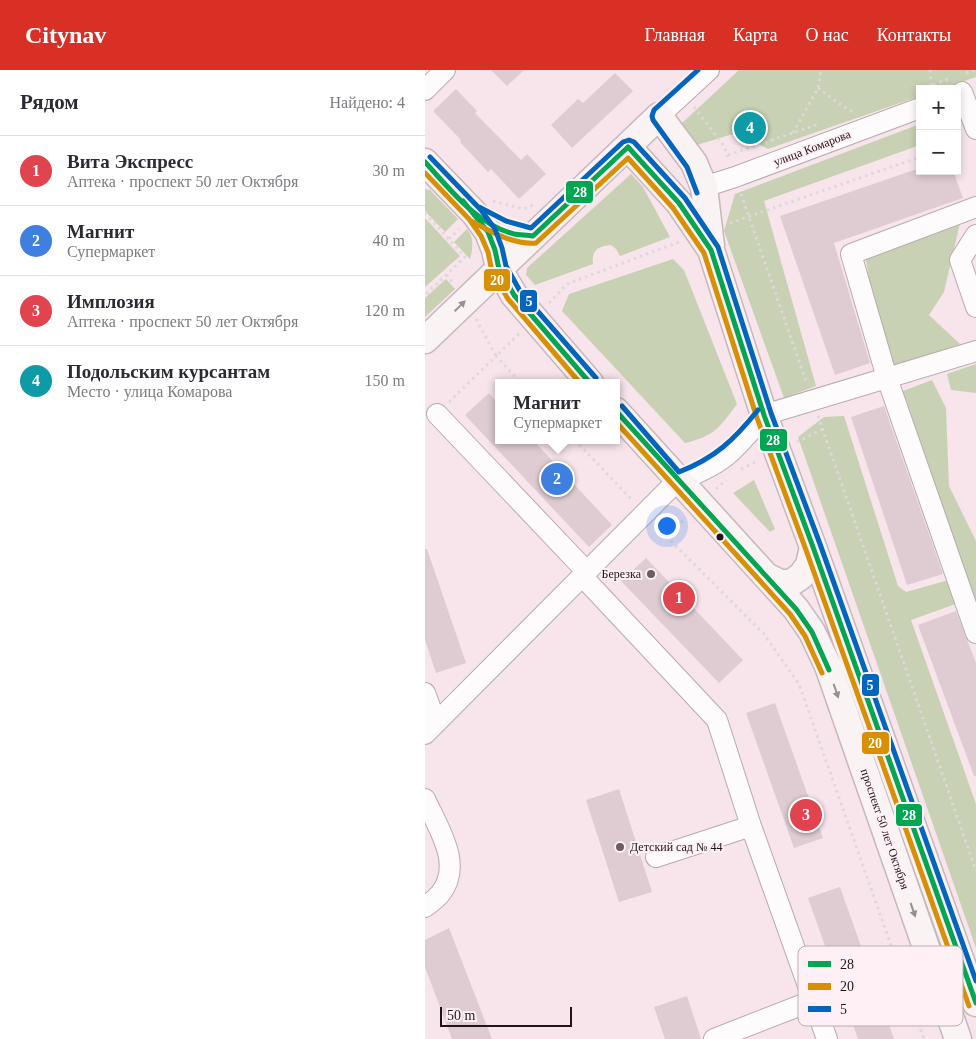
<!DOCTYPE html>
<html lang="ru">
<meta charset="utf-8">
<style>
:root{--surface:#fff;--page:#f2f2f3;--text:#2b2b33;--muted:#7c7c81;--line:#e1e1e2;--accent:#d93025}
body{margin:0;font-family:Georgia,serif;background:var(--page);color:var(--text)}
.controls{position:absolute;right:15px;top:15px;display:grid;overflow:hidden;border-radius:0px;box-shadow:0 2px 8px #0003}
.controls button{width:45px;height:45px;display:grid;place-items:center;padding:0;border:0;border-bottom:1px solid var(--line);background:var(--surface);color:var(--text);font:25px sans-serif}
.scale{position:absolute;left:15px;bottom:12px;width:132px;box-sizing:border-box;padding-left:5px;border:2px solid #201519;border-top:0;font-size:14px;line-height:18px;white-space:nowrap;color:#201519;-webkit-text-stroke:4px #fef0f5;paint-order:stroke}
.you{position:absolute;left:241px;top:455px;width:18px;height:18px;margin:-12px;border:4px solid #fff;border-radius:50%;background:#1a73e8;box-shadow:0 0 0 8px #1a73e833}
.badge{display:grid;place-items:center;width:32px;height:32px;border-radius:50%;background:var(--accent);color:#fff;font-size:16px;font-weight:700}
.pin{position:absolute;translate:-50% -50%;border:2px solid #fff;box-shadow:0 1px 5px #0006}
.popup{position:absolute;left:70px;top:309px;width:125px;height:65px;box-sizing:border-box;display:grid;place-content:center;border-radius:0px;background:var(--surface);filter:drop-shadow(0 1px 4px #0005);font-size:16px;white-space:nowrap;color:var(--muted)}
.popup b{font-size:19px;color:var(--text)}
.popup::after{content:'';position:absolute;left:50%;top:100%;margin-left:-10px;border:10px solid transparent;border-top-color:var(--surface)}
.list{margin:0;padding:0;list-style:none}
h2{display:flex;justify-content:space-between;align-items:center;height:65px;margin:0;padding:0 20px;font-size:21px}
h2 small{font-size:16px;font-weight:400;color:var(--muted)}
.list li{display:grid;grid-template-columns:32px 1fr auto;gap:15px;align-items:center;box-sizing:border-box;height:70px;padding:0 20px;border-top:1px solid var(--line)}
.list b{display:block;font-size:19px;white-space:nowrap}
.list p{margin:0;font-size:16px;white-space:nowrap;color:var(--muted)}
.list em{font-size:16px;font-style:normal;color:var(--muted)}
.map{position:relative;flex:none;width:551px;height:969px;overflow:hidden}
header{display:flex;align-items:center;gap:30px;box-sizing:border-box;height:70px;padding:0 25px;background:var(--accent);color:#fff}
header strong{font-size:24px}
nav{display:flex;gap:28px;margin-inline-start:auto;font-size:18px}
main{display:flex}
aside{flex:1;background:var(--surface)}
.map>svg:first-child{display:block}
.green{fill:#c8d1b3}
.building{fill:#deccd2}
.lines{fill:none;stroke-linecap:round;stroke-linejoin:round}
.minor-casing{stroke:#b8aaaf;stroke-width:22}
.major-casing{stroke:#c7b7bd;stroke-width:29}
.path{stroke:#ded8db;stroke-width:3;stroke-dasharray:2.5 4;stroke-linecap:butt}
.minor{stroke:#fefbfc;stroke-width:20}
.major{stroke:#f9f3f4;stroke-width:26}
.bus-1-casing{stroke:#fef0f5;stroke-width:9}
.bus-2-casing{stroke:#fef0f5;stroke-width:9}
.bus-3-casing{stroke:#fef0f5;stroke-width:9}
.bus-1{stroke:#00a651;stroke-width:5}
.bus-2{stroke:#d79004;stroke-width:5}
.bus-3{stroke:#0065bd;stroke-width:5}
.oneway{fill:#978f91}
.bus-dot{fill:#201519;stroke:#fef0f5;stroke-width:2}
.poi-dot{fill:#6b5e62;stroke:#fef0f5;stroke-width:2}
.labels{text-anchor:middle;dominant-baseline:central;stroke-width:4;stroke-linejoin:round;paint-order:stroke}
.street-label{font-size:12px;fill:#201519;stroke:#fef0f5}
.poi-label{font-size:12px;fill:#201519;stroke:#fef0f5;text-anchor:end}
.key{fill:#fef0f5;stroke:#bbaeb3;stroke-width:1}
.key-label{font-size:14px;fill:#201519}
.line-badge{stroke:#fef0f5;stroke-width:2}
.badge-label{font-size:14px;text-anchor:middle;font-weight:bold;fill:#fff}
</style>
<header>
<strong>Citynav</strong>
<nav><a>Главная</a><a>Карта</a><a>О нас</a><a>Контакты</a></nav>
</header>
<main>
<aside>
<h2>Рядом<small>Найдено: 4</small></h2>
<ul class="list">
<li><span class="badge" style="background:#e0444e">1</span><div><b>Вита Экспресс</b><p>Аптека · проспект 50 лет Октября</p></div><em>30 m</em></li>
<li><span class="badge" style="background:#3f7fe0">2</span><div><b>Магнит</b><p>Супермаркет</p></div><em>40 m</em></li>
<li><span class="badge" style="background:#e0444e">3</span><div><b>Имплозия</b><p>Аптека · проспект 50 лет Октября</p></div><em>120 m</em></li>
<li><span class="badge" style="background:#0f9aa8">4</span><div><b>Подольским курсантам</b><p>Место · улица Комарова</p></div><em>150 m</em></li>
</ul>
</aside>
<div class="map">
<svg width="551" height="969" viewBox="0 0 551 969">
<rect width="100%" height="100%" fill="#f7e5eb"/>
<path class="green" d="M314,0H551V7L516,19H495V26L343,79L311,63L269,76L255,55Z
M495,54V75L339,131L391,316L359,328L299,161L310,124Z
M206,104L218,117L245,167L195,186L191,179L186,175C173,176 166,181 168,194L110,215L101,205L102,198Z
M0,119L5,120L33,149L20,162L0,141Z
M0,148L35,186L0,217Z
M535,153L519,222L504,245L535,274L468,300L450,241L439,179Z
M42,159C49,167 48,179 45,189L29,172Z
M248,189L259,200L312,334C295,357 290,366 260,373L137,241L144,224Z
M21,209L30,219L0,247V228Z
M551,294V323L526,320L522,304Z
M507,310L521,338L524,416L551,471V563L539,531L486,550L551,734V878L373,367L399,347L419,346L473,516L481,522L531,508L470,324Z
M329,410L350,459L345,462L308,423Z"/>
<path class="building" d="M66,0H99L82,16Z
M190,3L208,21L147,78L126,55L153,29L158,33Z
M31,19L52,41L50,43L96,90L102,84L121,104L94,129L66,99L63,102L35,72L36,70L8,41Z
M495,98V101H528L538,128L409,173L445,293L410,305L355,146Z
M64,323L73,334V370H108L187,455L164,477L40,345Z
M459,336L518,504L482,515L426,347Z
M0,479H2L41,593L11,603L0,570Z
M221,488L318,590L294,613L196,511Z
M531,541L551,593V706H549L493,555Z
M350,633L398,768L369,778L321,643Z
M194,719L227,822L194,832L161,730Z
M415,817L469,969H433L383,828Z
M24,858L67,969H27L0,897V870Z
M262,926L276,969H240L229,937Z"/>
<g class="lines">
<g class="minor-casing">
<path id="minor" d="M0,20L20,0
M537,22L551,59
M234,46L284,0
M279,117L310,107L495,38
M551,137L426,184L462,308L551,563
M551,165L535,190L551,237
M12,344L162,502
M157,506L292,650L326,756L402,969
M0,623L11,653
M0,664L252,411C297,395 309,382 339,345L551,281
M0,729C13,758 39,795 15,824C11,829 5,833 0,837
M231,787L326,756
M289,969L389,930"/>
</g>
<g class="major-casing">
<path id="major" d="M203,77L254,133L286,180L339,345L388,477L551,933
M0,92L50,144L63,162L70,180L74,199L89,225L165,313
M0,270L234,46L269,93L279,117L286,176
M191,341L371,539L387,562L403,596L533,969
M341,506L355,513H366L376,506L384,495L388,477"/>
</g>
<path class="path" d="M505,0L506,15
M541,3L550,0
M393,18L413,33L428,42
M496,19L523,9
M269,37L299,76L304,90
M368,63L393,18L396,0
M303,85L394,54
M316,124L382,314
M68,131L98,139L108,135
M0,143L40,187L0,225
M305,153L495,87
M24,169L34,159
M21,205L29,214
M124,233L142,214L254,172
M51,249L71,286L95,263
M24,332L71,286L96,313
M393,346L551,801
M150,370L207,430
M372,372L398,359
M316,399L333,391
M291,419L301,410
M232,457L338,563L374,614L499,969
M242,466L261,448"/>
<use href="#minor" class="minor"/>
<use href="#major" class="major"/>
<g class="bus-1-casing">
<path id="bus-1" d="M0,92C25,119 51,154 89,164C95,165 102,165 108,166L203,77L254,133L286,180L339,345L388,477L551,933
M38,131L63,162L70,180L74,199L89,225L165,313
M191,341L371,539L387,562L404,600"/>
</g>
<g class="bus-2-casing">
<path id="bus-2" d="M0,103L44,149L56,166L63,182L67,202L83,229L155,313
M46,151C65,161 88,175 111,173L203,88L248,138L279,183L332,348L381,480L544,936
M191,352L365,544L380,566L397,603"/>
</g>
<g class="bus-3-casing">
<path id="bus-3" d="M5,87L56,140L70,159L77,178L81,196L95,221L171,308
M272,123L262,97L228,50L227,46L229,40L273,0
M54,137L81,151L106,158L198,72L204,70L209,72L260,128L293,177L346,343L395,474L551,911
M197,336L254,402C290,388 309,370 333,340"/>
</g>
<use href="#bus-1" class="bus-1"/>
<use href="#bus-2" class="bus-2"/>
<use href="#bus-3" class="bus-3"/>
</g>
<defs><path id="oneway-solid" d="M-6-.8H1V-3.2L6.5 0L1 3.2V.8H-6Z" transform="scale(1.25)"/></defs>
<g class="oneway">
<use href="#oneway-solid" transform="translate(35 236) rotate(-44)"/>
<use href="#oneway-solid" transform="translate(411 621) rotate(71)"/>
<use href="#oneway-solid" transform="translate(488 840) rotate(71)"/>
</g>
<circle class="bus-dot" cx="295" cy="467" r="4.5"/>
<g class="poi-dot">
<circle cx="226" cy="504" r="5"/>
<circle cx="195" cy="777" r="5"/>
</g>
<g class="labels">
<g class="street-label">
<text transform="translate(387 78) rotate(-21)">улица Комарова</text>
<text transform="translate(460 759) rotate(71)">проспект 50 лет Октября</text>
</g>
<g class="poi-label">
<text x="216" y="504">Березка</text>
<text x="205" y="777" text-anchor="start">Детский сад № 44</text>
</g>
</g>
<rect x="373" y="876" width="165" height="80" rx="8" class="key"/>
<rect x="383" y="891" width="23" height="6" fill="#00a651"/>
<rect x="383" y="913" width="23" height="7" fill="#d79004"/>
<rect x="383" y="936" width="23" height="6" fill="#0065bd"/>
<g class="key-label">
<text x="415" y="899">28</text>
<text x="415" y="921">20</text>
<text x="415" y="944">5</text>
</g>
<g class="line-badge">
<rect x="140" y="110" width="29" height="24" rx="5" fill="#00a651"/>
<rect x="58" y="198" width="28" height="24" rx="5" fill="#d79004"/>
<rect x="94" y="219" width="19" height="24" rx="5" fill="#0065bd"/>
<rect x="334" y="358" width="29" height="24" rx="5" fill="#00a651"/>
<rect x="436" y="603" width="19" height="24" rx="5" fill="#0065bd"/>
<rect x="436" y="661" width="29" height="24" rx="5" fill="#d79004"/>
<rect x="470" y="733" width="28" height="24" rx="5" fill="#00a651"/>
</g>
<g class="badge-label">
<text x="155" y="127">28</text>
<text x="72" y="215">20</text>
<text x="104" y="236">5</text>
<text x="348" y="375">28</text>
<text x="445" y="620">5</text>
<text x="450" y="678">20</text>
<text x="484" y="750">28</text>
</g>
</svg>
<div class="controls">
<button>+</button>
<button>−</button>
</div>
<div class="scale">50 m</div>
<div class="you"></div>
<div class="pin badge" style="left:254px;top:528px;background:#e0444e">1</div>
<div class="pin badge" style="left:132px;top:409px;background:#3f7fe0">2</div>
<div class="popup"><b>Магнит</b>Супермаркет</div>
<div class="pin badge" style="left:381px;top:745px;background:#e0444e">3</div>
<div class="pin badge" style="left:325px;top:58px;background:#0f9aa8">4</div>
</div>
</main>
